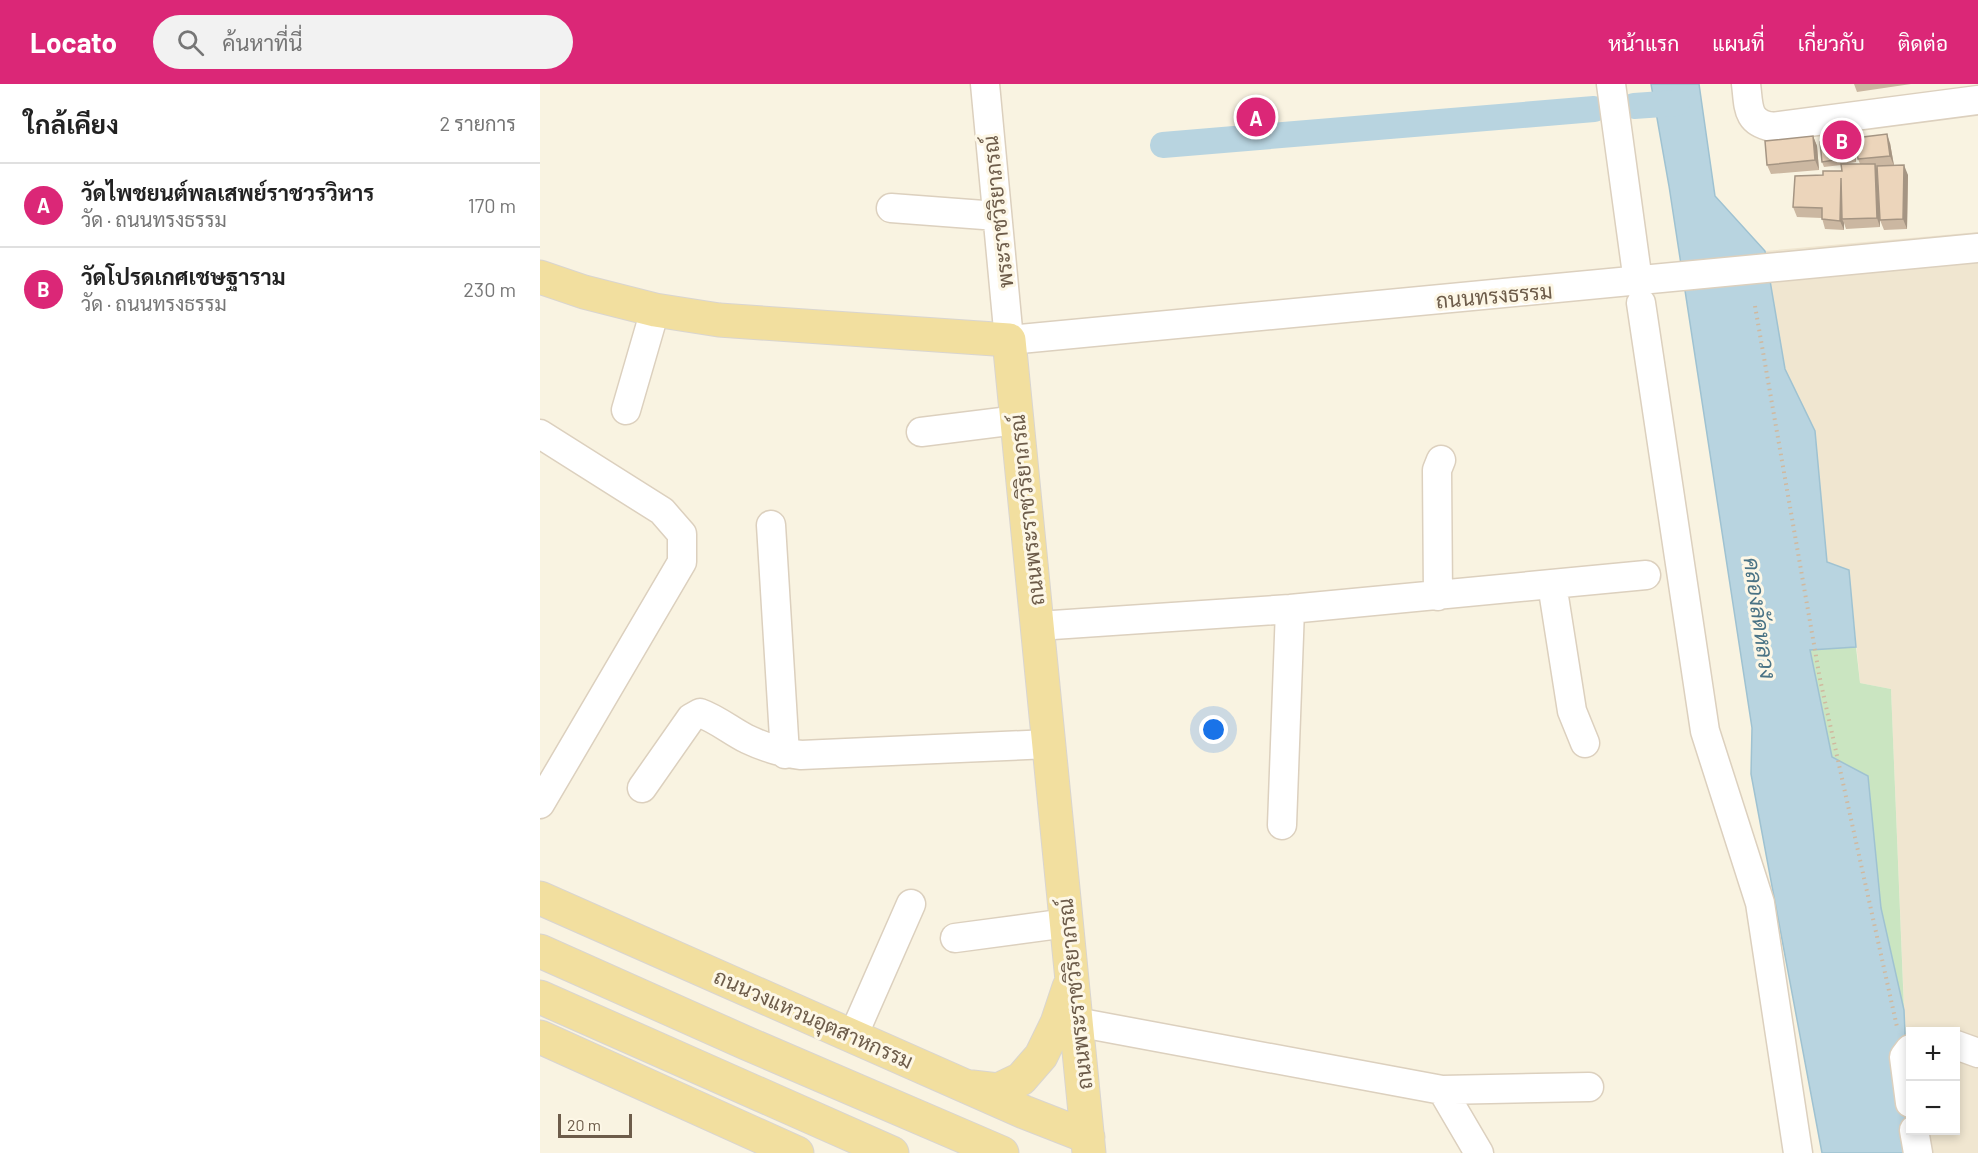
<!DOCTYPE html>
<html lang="th">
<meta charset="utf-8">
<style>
:root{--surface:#fff;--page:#f2f2f2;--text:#222;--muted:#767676;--line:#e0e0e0;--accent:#db2777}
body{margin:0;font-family:Barlow,Sarabun,sans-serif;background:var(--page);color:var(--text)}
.controls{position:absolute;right:18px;bottom:18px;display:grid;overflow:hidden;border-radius:0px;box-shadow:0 3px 9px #0003}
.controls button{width:54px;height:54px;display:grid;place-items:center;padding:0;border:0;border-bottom:2px solid var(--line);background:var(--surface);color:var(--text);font:30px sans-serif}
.scale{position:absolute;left:18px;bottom:15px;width:74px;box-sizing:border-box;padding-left:6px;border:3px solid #6d5c4a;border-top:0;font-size:16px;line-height:21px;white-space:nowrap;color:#6d5c4a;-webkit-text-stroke:4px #fdf7e6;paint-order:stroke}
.you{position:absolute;left:674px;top:646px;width:21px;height:21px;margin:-15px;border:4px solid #fff;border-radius:50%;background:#1a73e8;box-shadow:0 0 0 9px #1a73e833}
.badge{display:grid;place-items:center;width:39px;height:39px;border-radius:50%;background:var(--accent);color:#fff;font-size:20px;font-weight:700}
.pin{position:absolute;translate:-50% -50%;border:3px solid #fff;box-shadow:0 2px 6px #0006}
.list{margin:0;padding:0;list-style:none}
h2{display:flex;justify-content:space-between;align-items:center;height:78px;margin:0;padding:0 24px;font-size:26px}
h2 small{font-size:20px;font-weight:400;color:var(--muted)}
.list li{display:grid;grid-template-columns:39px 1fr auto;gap:18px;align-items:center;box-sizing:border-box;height:84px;padding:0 24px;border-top:2px solid var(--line)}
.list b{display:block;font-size:22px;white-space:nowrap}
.list p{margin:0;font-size:20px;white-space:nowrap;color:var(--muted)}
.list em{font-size:20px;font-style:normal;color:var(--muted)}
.icon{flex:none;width:33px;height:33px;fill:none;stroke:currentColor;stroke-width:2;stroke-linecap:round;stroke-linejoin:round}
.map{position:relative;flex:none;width:1438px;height:1069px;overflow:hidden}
header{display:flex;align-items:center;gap:36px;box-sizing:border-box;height:84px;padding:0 30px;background:var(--accent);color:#fff}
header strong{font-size:28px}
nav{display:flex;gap:33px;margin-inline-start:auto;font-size:21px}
.search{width:420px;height:54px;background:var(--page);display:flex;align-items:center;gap:15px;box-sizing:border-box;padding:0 21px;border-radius:33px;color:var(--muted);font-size:22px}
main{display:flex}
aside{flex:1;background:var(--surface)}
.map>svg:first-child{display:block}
.residential{fill:#f0e6d0;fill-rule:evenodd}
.green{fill:#cae5c1}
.water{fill:#b8d4e0;stroke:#9fc2d1;stroke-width:1.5}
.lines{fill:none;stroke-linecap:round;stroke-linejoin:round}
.canal{stroke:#b8d4e0;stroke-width:26}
.minor-casing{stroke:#dcd0be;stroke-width:31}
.major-casing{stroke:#d9d5d0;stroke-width:35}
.path{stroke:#d0b99f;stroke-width:4;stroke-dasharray:1.5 4.5;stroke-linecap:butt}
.minor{stroke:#fff;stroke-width:28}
.major{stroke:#f2df9f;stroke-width:33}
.wall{fill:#cbb7a1}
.shaded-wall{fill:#a59583}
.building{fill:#ecd5bb;stroke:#a59583;stroke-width:1.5}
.labels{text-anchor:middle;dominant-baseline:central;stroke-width:6;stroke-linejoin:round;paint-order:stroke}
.street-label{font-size:21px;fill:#6d5c4a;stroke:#fdf7e6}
.water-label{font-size:22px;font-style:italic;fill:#4a7385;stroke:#fdf7e6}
</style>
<header>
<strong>Locato</strong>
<div class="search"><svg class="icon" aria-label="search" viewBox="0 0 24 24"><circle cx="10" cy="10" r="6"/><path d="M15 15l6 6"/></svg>ค้นหาที่นี่</div>
<nav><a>หน้าแรก</a><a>แผนที่</a><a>เกี่ยวกับ</a><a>ติดต่อ</a></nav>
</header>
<main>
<aside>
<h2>ใกล้เคียง<small>2 รายการ</small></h2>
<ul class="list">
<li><span class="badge">A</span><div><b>วัดไพชยนต์พลเสพย์ราชวรวิหาร</b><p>วัด · ถนนทรงธรรม</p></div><em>170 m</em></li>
<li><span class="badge">B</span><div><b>วัดโปรดเกศเชษฐาราม</b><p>วัด · ถนนทรงธรรม</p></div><em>230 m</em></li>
</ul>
</aside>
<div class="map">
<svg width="1438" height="1069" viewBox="0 0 1438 1069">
<rect width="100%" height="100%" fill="#f9f3e1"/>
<path class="residential" d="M1438,148V1069H1370L1351,605L1320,599L1309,486L1287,478L1275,347L1245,285L1225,167ZM1370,948H1416V1046H1370Z"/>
<path class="green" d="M1316,563L1320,599L1351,605L1364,926L1341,824L1292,674L1270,566Z"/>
<path class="water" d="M1111,0H1159L1175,112L1225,167L1245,285L1275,347L1287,478L1309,486L1316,563L1270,566L1292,673L1328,692L1341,824L1364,926L1370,1069H1282L1211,690L1212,644L1129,102Z"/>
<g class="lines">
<path class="canal" d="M1094,22L1137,19
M623,61L1054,25"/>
<g class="minor-casing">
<path id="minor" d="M445,0L469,256L1438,164
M1071,0L1096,183
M1206,0C1209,23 1206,38 1232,43L1438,16
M351,124L457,132
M1101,219L1165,647L1220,819L1258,1069
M86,326L115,226
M381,348L478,336
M0,350L122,427L142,450V478L0,720
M231,441L245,670
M1012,500L1032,627L1045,659
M898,512L897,386L901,376
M498,542L750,525L1106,491
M102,704L151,634L160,629C177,635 191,647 207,655C224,663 242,669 261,671L509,660
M742,741L750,525
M415,854L527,839
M536,938L902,1006L1049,1003
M313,952L371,820
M1416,961L1438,969
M1370,965L1364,973L1370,1019
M902,1006L939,1069
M1374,1046L1378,1069"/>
</g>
<g class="major-casing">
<path id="major" d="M0,193L44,208L115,226L179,236L469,256L549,1069
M0,814L484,1028L548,1053
M0,867L206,959L462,1069
M0,913L352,1069
M0,953L257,1069
M432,1003L458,1006L481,995L501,972L517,939L529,903"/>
</g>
<path class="path" d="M1215,222L1280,595L1357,943"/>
<use href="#minor" class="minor"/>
<use href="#major" class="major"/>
</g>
<path class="wall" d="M1314,0H1371L1317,8Z
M1273,52L1277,62L1279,86L1231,90L1227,81Z
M1314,59L1316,78L1303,80H1320L1318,75L1350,59L1354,81L1368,91L1367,145L1344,146L1340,136V143L1306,145L1304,139V146L1285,145L1282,134L1257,133L1253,123L1283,91L1302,87L1301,81L1284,83L1282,78Z"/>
<path class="shaded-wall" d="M1347,50L1350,59L1354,82L1350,72Z
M1273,52L1277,62L1279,86L1275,76Z
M1312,54L1314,59L1316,78L1314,73Z
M1335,80L1339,90L1340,143L1337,134Z
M1364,81L1368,91L1367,145L1363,135Z
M1301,94L1302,135L1304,139V146L1300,137Z"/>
<path class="building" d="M1347,50L1350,72L1318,75L1315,54Z
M1273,52L1275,76L1227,81L1225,57Z
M1312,54L1314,73L1282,78L1280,58Z
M1301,80H1335L1337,134L1302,135L1301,94L1300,137L1282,135V124L1253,123L1255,92L1283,91V87H1302Z
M1364,81L1363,135L1340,136L1337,82Z"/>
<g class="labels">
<g class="street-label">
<text transform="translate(457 128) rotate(-96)">พระราชวิริยาภรณ์</text>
<text transform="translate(954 211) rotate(-5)">ถนนทรงธรรม</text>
<text transform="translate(486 426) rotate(-96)">ถนนพระราชวิริยาภรณ์</text>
<text transform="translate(534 910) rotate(-96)">ถนนพระราชวิริยาภรณ์</text>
<text transform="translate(274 934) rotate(24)">ถนนวงแหวนอุตสาหกรรม</text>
</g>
<g class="water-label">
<text transform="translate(1221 534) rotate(82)">คลองลัดหลวง</text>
</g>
</g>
</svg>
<div class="controls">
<button>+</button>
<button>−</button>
</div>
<div class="scale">20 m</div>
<div class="you"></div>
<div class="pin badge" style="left:716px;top:33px">A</div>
<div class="pin badge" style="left:1302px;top:56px">B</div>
</div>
</main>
